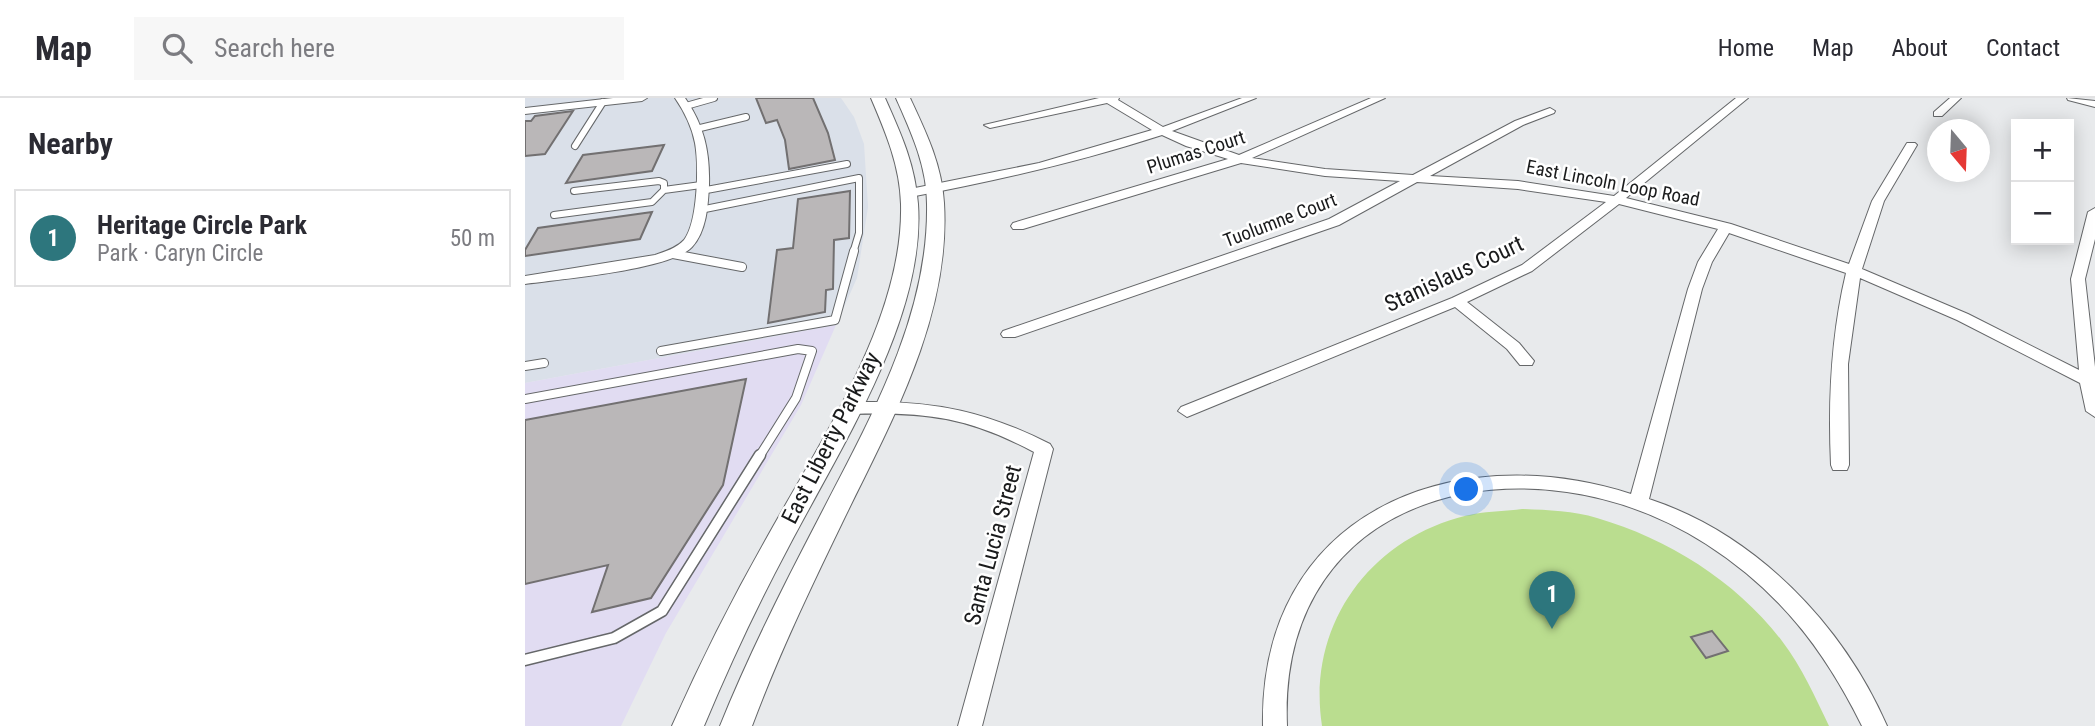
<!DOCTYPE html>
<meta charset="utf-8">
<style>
:root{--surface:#fff;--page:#f7f7f7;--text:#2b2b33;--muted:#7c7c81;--line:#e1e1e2;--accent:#2d767d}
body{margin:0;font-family:"Roboto Condensed",sans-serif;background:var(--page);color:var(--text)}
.controls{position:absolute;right:21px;top:21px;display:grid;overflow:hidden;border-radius:0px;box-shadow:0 4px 18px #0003}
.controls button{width:63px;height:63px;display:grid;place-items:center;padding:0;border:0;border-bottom:2px solid var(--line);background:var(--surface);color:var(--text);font:35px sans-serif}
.compass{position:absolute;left:1402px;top:21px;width:63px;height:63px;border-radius:50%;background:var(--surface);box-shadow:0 4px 18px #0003;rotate:161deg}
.you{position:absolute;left:942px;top:392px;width:24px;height:24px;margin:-18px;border:5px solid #fff;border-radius:50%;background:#1a73e8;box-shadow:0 0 0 10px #1a73e833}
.badge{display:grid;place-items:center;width:46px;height:46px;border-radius:50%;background:var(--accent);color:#fff;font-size:23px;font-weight:700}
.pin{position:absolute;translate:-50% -58px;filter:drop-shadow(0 2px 4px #0008)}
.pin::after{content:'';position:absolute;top:37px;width:24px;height:21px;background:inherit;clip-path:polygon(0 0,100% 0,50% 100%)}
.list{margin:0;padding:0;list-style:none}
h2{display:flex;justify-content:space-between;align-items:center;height:91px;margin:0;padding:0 28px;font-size:30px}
h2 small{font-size:23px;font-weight:400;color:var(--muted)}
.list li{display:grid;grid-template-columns:46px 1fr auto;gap:21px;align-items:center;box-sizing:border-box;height:98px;margin:0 14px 14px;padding:0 14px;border:2px solid var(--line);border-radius:0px}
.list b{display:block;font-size:26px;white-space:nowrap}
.list p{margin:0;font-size:23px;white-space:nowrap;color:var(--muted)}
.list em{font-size:23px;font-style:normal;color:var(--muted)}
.icon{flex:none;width:38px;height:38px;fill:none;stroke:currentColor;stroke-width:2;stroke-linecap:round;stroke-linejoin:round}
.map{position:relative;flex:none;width:1570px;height:628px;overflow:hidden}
header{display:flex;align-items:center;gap:42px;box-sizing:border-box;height:98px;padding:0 35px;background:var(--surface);border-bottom:2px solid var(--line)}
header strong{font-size:33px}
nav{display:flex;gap:38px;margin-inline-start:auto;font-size:24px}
.search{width:490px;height:63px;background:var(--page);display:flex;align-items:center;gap:18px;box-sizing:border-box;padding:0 24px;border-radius:0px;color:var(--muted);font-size:26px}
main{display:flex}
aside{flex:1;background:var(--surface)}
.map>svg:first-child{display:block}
.built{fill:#dae0e9}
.industrial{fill:#e1dcf2}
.green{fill:#badd8f}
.building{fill:#bab7b8;stroke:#727071;stroke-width:2}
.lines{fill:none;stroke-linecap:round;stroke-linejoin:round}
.service-far2-casing{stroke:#656769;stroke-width:8}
.service-far1-casing{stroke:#656769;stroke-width:10}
.service-casing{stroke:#656769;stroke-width:13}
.minor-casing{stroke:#656769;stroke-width:2}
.tertiary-casing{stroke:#656769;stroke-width:2}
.service-far2{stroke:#fff;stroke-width:6}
.service-far1{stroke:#fff;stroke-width:8}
.service{stroke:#fff;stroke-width:10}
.minor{fill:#fff;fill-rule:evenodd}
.tertiary{fill:#fff;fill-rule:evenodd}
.labels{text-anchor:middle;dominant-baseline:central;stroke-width:5;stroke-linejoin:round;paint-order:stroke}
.far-street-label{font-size:19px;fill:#1a1b1c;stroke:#fff}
.street-label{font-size:23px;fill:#1a1b1c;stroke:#fff}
</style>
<header>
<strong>Map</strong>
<div class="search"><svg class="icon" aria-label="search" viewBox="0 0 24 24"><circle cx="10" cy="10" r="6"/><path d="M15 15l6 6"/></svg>Search here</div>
<nav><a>Home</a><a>Map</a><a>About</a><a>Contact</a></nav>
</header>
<main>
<aside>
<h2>Nearby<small></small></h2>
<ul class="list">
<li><span class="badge">1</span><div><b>Heritage Circle Park</b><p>Park · Caryn Circle</p></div><em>50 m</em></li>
</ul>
</aside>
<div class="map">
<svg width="1570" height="628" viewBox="0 0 1570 628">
<rect width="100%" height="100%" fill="#e8eaec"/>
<path class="built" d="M0,0H316L329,19L339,46L343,109L332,180L311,227L0,285Z"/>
<path class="industrial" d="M311,227L276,307L141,535L96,628H0V285Z"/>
<path class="green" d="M997,411C1022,412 1048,413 1072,420C1144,441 1212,484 1257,543C1277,569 1290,599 1304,628H797C781,525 848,436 949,416C965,413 982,413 997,411Z"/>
<path class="building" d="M231,0H288L303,35L310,62L264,71L260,42L252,22L241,25Z
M48,13L20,56L0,58V23H6L10,18Z
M139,47L127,73L41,85L58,57Z
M325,93L324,140L309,142L308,191L301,192L300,214L243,225L252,152L268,150L273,101Z
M127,114L115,141L0,158V152L13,130Z
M221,281L198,387L126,500L67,514L83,467L0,486V322Z
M1187,533L1203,553L1181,560L1166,539Z"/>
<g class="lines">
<g class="service-far2-casing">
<path id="service-far2" d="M161,8L189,0
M171,31L221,19
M50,48L78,4
M49,93L134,83L139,85V92
M176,93L322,66
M175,112L334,80V135L328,155
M29,117L127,104L139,92L176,87"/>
</g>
<g class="service-far1-casing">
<path id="service-far1" d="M148,156L217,169
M136,253L310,222L329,153
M0,268L19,265
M0,301L273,251L287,253L271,300L234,359"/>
</g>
<g class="service-casing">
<path id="service" d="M0,562L89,540L137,513L235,357"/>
</g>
<g class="minor-casing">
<path id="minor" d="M88,0H122L117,3L0,16V10Z
M150,0H160C179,27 185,54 184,87C183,106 182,133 167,149C145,172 36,181 0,186V178L130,157C139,154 152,150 159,142C173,124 174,67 170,45C167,29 159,13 150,0Z
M574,0H594L593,2L638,29L717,0H731L647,33L714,57L846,0H860L727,60L800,71L888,77L990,23L1025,10L1030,13L1029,15L998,27L905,78L993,83L1089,98L1211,0H1223L1101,100L1206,126L1324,166L1347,103L1382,45H1390L1392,47L1359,103L1337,171L1443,216L1554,272L1546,181L1563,114L1570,110V141L1560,181L1570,269V319L1561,313L1555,285L1432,222L1335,180L1323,266L1324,367L1322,372H1308L1306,367C1303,302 1306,238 1321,175L1204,135L1187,164L1177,191L1124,401C1231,436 1318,527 1362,628H1337C1299,551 1254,493 1181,446C1010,336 752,386 762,628H738C734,417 925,338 1106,396L1163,191L1173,164L1193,131L1094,106L1007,173L942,204L994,245L1009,263L1007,267H995L982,251L930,209L662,319L653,313L656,309L927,200L997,167L1081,104L993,91L892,84L814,127L490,239H478L476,236L478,233L804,121L875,83L800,78L716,65L498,131H488L486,128L488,125L703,61L661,48L637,37C554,64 470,83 385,99L379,95L385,91L514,65L627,32L582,5L465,30L459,27Z
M1425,0H1436L1417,18H1409V14Z
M1542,0L1570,3V9L1543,2Z
M340,304C412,303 462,314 525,346L528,351L457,628H433L509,354C443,319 401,314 327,316L318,310L321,306Z"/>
</g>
<g class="tertiary-casing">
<path id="tertiary" d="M346,0H360C376,36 390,66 393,106C401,220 314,352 263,450C232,508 204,568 179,628H147C175,565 206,503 240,443C294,345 379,221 376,106C375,68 361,35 346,0Z
M371,0H385C401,34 417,67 419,105C426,219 365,326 317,425C285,491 253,558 227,628H195C224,556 259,487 295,418C345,321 404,218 402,106C402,68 386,34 371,0Z"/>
</g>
<use href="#service-far2" class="service-far2"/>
<use href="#service-far1" class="service-far1"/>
<use href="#service" class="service"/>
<use href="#minor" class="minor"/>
<use href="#tertiary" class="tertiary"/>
</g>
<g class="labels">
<g class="far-street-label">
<text transform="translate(671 54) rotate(-18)">Plumas Court</text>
<text transform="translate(1088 85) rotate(11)">East Lincoln Loop Road</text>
<text transform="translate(755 122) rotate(-21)">Tuolumne Court</text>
</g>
<g class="street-label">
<text transform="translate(929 176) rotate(-25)">Stanislaus Court</text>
<text transform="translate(306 340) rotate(-63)">East Liberty Parkway</text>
<text transform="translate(468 447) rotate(-75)">Santa Lucia Street</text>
</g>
</g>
</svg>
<div class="controls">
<button>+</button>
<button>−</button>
</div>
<svg class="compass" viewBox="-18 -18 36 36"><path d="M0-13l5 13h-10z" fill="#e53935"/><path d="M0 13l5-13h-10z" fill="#7c7c81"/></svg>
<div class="you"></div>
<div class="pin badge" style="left:1027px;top:531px">1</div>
</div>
</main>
